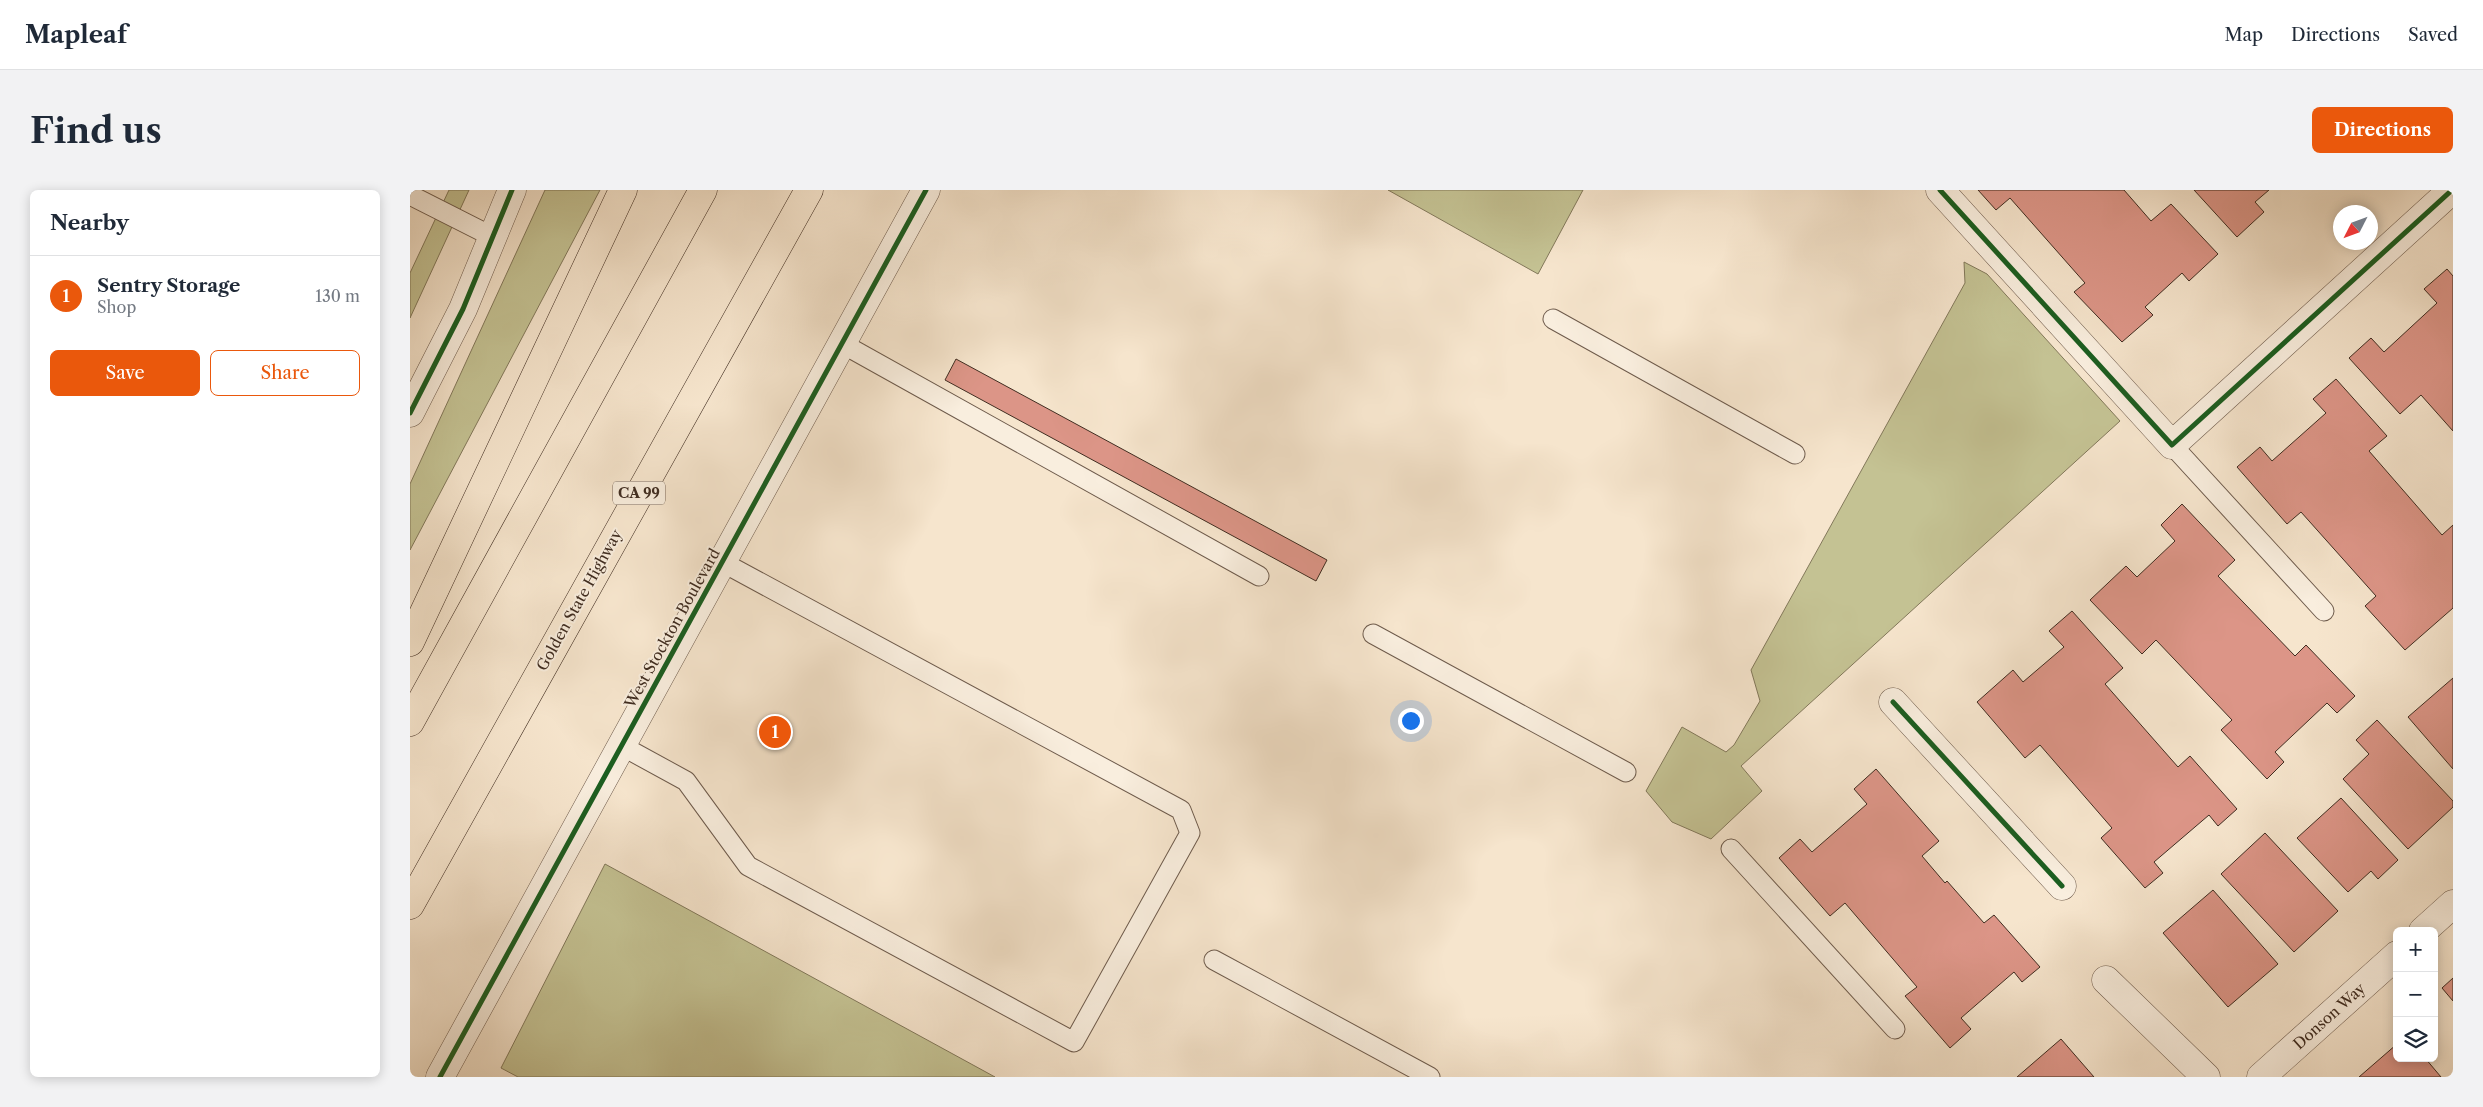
<!DOCTYPE html>
<meta charset="utf-8">
<style>
:root{--surface:#fff;--page:#f2f2f3;--text:#1f2937;--muted:#747a83;--line:#e0e1e3;--accent:#ea580c}
body{margin:0;font-family:"Libre Caslon Text",serif;background:var(--page);color:var(--text)}
.controls{position:absolute;right:15px;bottom:15px;display:grid;overflow:hidden;border-radius:8px;box-shadow:0 2px 12px #0003}
.controls button{width:45px;height:45px;display:grid;place-items:center;padding:0;border:0;border-bottom:1px solid var(--line);background:var(--surface);color:var(--text);font:25px sans-serif}
.compass{position:absolute;left:1923px;top:15px;width:45px;height:45px;border-radius:50%;background:var(--surface);box-shadow:0 2px 12px #0003;rotate:228deg}
.you{position:absolute;left:1000px;top:530px;width:18px;height:18px;margin:-12px;border:4px solid #fff;border-radius:50%;background:#1a73e8;box-shadow:0 0 0 8px #1a73e833}
.badge{display:grid;place-items:center;width:32px;height:32px;border-radius:50%;background:var(--accent);color:#fff;font-size:16px;font-weight:700}
.pin{position:absolute;translate:-50% -50%;border:2px solid #fff;box-shadow:0 1px 5px #0006}
.list{margin:0;padding:0;list-style:none}
h2{display:flex;justify-content:space-between;align-items:center;height:65px;margin:0;padding:0 20px;font-size:21px}
h2 small{font-size:16px;font-weight:400;color:var(--muted)}
.list li{display:grid;grid-template-columns:32px 1fr auto;gap:15px;align-items:center;box-sizing:border-box;height:80px;padding:0 20px;border-top:1px solid var(--line)}
.list b{display:block;font-size:19px;white-space:nowrap}
.list p{margin:0;font-size:16px;white-space:nowrap;color:var(--muted)}
.list em{font-size:16px;font-style:normal;color:var(--muted)}
.actions{display:flex;gap:10px;padding:15px 20px}
.actions a{flex:1;padding:11px 0;border:1px solid var(--accent);border-radius:8px;text-align:center;font-size:18px;color:var(--accent)}
.actions .main{background:var(--accent);color:#fff}
.icon{flex:none;width:28px;height:28px;fill:none;stroke:currentColor;stroke-width:2;stroke-linecap:round;stroke-linejoin:round}
.map{position:relative;flex:none;width:2043px;height:887px;overflow:hidden;border-radius:8px}
header{display:flex;align-items:center;gap:30px;box-sizing:border-box;height:70px;padding:0 25px;background:var(--surface);border-bottom:1px solid var(--line)}
header strong{font-size:24px}
nav{display:flex;gap:28px;margin-inline-start:auto;font-size:18px}
.intro{display:flex;align-items:center;justify-content:space-between;box-sizing:border-box;height:120px;padding:0 30px}
h1{margin:0;font-size:35px}
.button{padding:12px 22px;border-radius:8px;background:var(--accent);color:#fff;font-size:18px;font-weight:700}
main{display:flex;gap:30px;padding:0 30px}
aside{flex:1;background:var(--surface);border-radius:8px;box-shadow:0 2px 12px #0003}
.map>svg:first-child{display:block}
.green{fill:#c4c293;stroke:#82785a}
.building{fill:#dc9587;stroke:#402d21}
.lines{fill:none;stroke-linecap:round;stroke-linejoin:round}
.service-casing{stroke:#6e5b4c;stroke-width:21}
.minor-casing{stroke:#6e5b4c;stroke-width:29}
.tertiary-casing{stroke:#6e5b4c;stroke-width:29}
.motorway-casing{stroke:#402d21;stroke-width:29}
.service{stroke:#f9eede;stroke-width:19}
.minor{stroke:#f9eede;stroke-width:28}
.tertiary{stroke:#f9eede;stroke-width:28}
.motorway{stroke:#f6e5cd;stroke-width:28}
.cycleway-casing{stroke:#f9eede;stroke-width:8}
.cycleway{stroke:#1b5e20;stroke-width:5}
.labels{text-anchor:middle;dominant-baseline:central;stroke-width:4;stroke-linejoin:round;paint-order:stroke}
.shield{fill:#f9eede;stroke:#78675a;stroke-width:1}
.shield-label{font-size:14px;font-weight:bold;fill:#402d21}
.street-label{font-size:15px;fill:#402d21;stroke:#f9eede}
</style>
<header>
<strong>Mapleaf</strong>
<nav><a>Map</a><a>Directions</a><a>Saved</a></nav>
</header>
<div class="intro"><h1>Find us</h1><a class="button">Directions</a></div>
<main>
<aside>
<h2>Nearby<small></small></h2>
<ul class="list">
<li><span class="badge">1</span><div><b>Sentry Storage</b><p>Shop</p></div><em>130 m</em></li>
</ul>
<div class="actions"><a class="main">Save</a><a>Share</a></div>
</aside>
<div class="map">
<svg width="2043" height="887" viewBox="0 0 2043 887">
<rect width="100%" height="100%" fill="#f6e5cd"/>
<filter id="stains"><feTurbulence type="fractalNoise" baseFrequency=".004" numOctaves="4"/><feColorMatrix values="0 0 0 0 .2 0 0 0 0 .09 0 0 0 0 .02 0 0 0 .5 -.17"/></filter>
<radialGradient id="worn" r=".72"><stop offset=".6" stop-color="#630" stop-opacity="0"/><stop offset="1" stop-color="#630" stop-opacity=".3"/></radialGradient>
<path class="green" d="M39,0H59L0,128V83Z
M135,0H190L0,360V294Z
M978,0H1173L1128,84Z
M1554,72L1577,84L1710,231L1331,576L1352,601L1301,649L1262,632L1236,601L1272,537L1316,562L1324,555L1350,511L1341,480L1555,93Z
M195,674L585,887H108L91,878Z"/>
<path class="building" d="M1568,0H1714L1741,31L1761,14L1808,64L1779,91L1772,83L1735,117L1743,125L1712,152L1664,102L1675,93L1600,8L1586,20Z
M1784,0H1859L1845,12L1854,22L1827,47Z
M2037,79L2043,86V241L2011,205L1990,224L1939,168L1961,148L1974,162L2027,113L2014,99Z
M546,169L917,370L906,391L535,190Z
M1926,189L1977,246L1959,261L2032,345L2043,335V418L1995,460L1955,416L1966,406L1891,322L1877,334L1827,277L1850,257L1862,271L1916,223L1903,209Z
M1772,314L1825,370L1808,386L1885,466L1896,455L1945,506L1927,523L1917,513L1865,562L1874,572L1857,589L1811,540L1822,530L1746,450L1732,464L1680,410L1716,376L1727,387L1765,351L1751,335Z
M1662,421L1713,478L1695,494L1768,577L1780,566L1827,619L1808,636L1799,625L1744,672L1753,683L1735,698L1691,648L1702,638L1630,555L1615,568L1567,512L1603,480L1613,492L1654,457L1639,441Z
M2043,488V579L1998,527Z
M1967,530L2043,611V617L1998,659L1933,589L1959,564L1946,550Z
M1466,579L1529,651L1512,666L1535,693L1537,691L1574,733L1584,725L1630,777L1612,792L1604,782L1551,828L1561,839L1540,858L1495,806L1507,797L1435,713L1420,726L1369,668L1390,649L1402,662L1457,614L1444,599Z
M1931,608L1988,670L1968,689L1961,681L1938,702L1887,648Z
M1855,643L1928,721L1884,762L1811,684Z
M1803,700L1868,774L1818,817L1753,743Z
M2043,788V811L2032,798Z
M1651,849L1684,887H1607Z
M1987,854V868H2015L2031,887H1949Z"/>
<g class="lines">
<g class="service-casing">
<path id="service" d="M0,5L83,47
M1143,129L1385,264
M431,153L849,386
M1762,255L1914,421
M963,444L1216,582
M212,556L276,591L338,676L664,852L780,643L771,620L312,372
M1321,659L1485,839
M804,770L1020,887"/>
</g>
<g class="minor-casing">
<path id="minor" d="M1530,0L1762,255L2042,0
M1483,512L1652,696
M2013,741L2043,714
M1696,790L1796,887
M1851,887L1987,765"/>
</g>
<g class="tertiary-casing">
<path id="tertiary" d="M0,223L53,119L102,0
M30,887L516,0"/>
</g>
<g class="motorway-casing">
<path id="motorway" d="M0,452L213,0
M0,532L293,0
M0,715L399,0"/>
</g>
<use href="#service" class="service"/>
<use href="#minor" class="minor"/>
<use href="#tertiary" class="tertiary"/>
<use href="#motorway" class="motorway"/>
<g class="cycleway-casing">
<path id="cycleway" d="M1530,0L1762,255L2042,0
M0,223L53,119L102,0
M1483,512L1652,696
M30,887L516,0"/>
</g>
<use href="#cycleway" class="cycleway"/>
</g>
<g class="labels">
<rect class="shield" x="203" y="291.5" width="52" height="23" rx="4"/>
<g class="shield-label">
<text x="229" y="303">CA 99</text>
</g>
<g class="street-label">
<text transform="translate(169 410) rotate(-61)">Golden State Highway</text>
<text transform="translate(262 438) rotate(-61)">West Stockton Boulevard</text>
<text transform="translate(1919 826) rotate(-42)">Donson Way</text>
</g>
</g>
<rect width="100%" height="100%" filter="url(#stains)"/>
<rect width="100%" height="100%" fill="url(#worn)"/>
</svg>
<div class="controls">
<button>+</button>
<button>−</button>
<button><svg class="icon" aria-label="layers" viewBox="0 0 24 24"><path d="M12 4l9 5-9 5-9-5zM3 14l9 5 9-5"/></svg></button>
</div>
<svg class="compass" viewBox="-18 -18 36 36"><path d="M0-13l5 13h-10z" fill="#e53935"/><path d="M0 13l5-13h-10z" fill="#747a83"/></svg>
<div class="you"></div>
<div class="pin badge" style="left:365px;top:542px">1</div>
</div>
</main>
